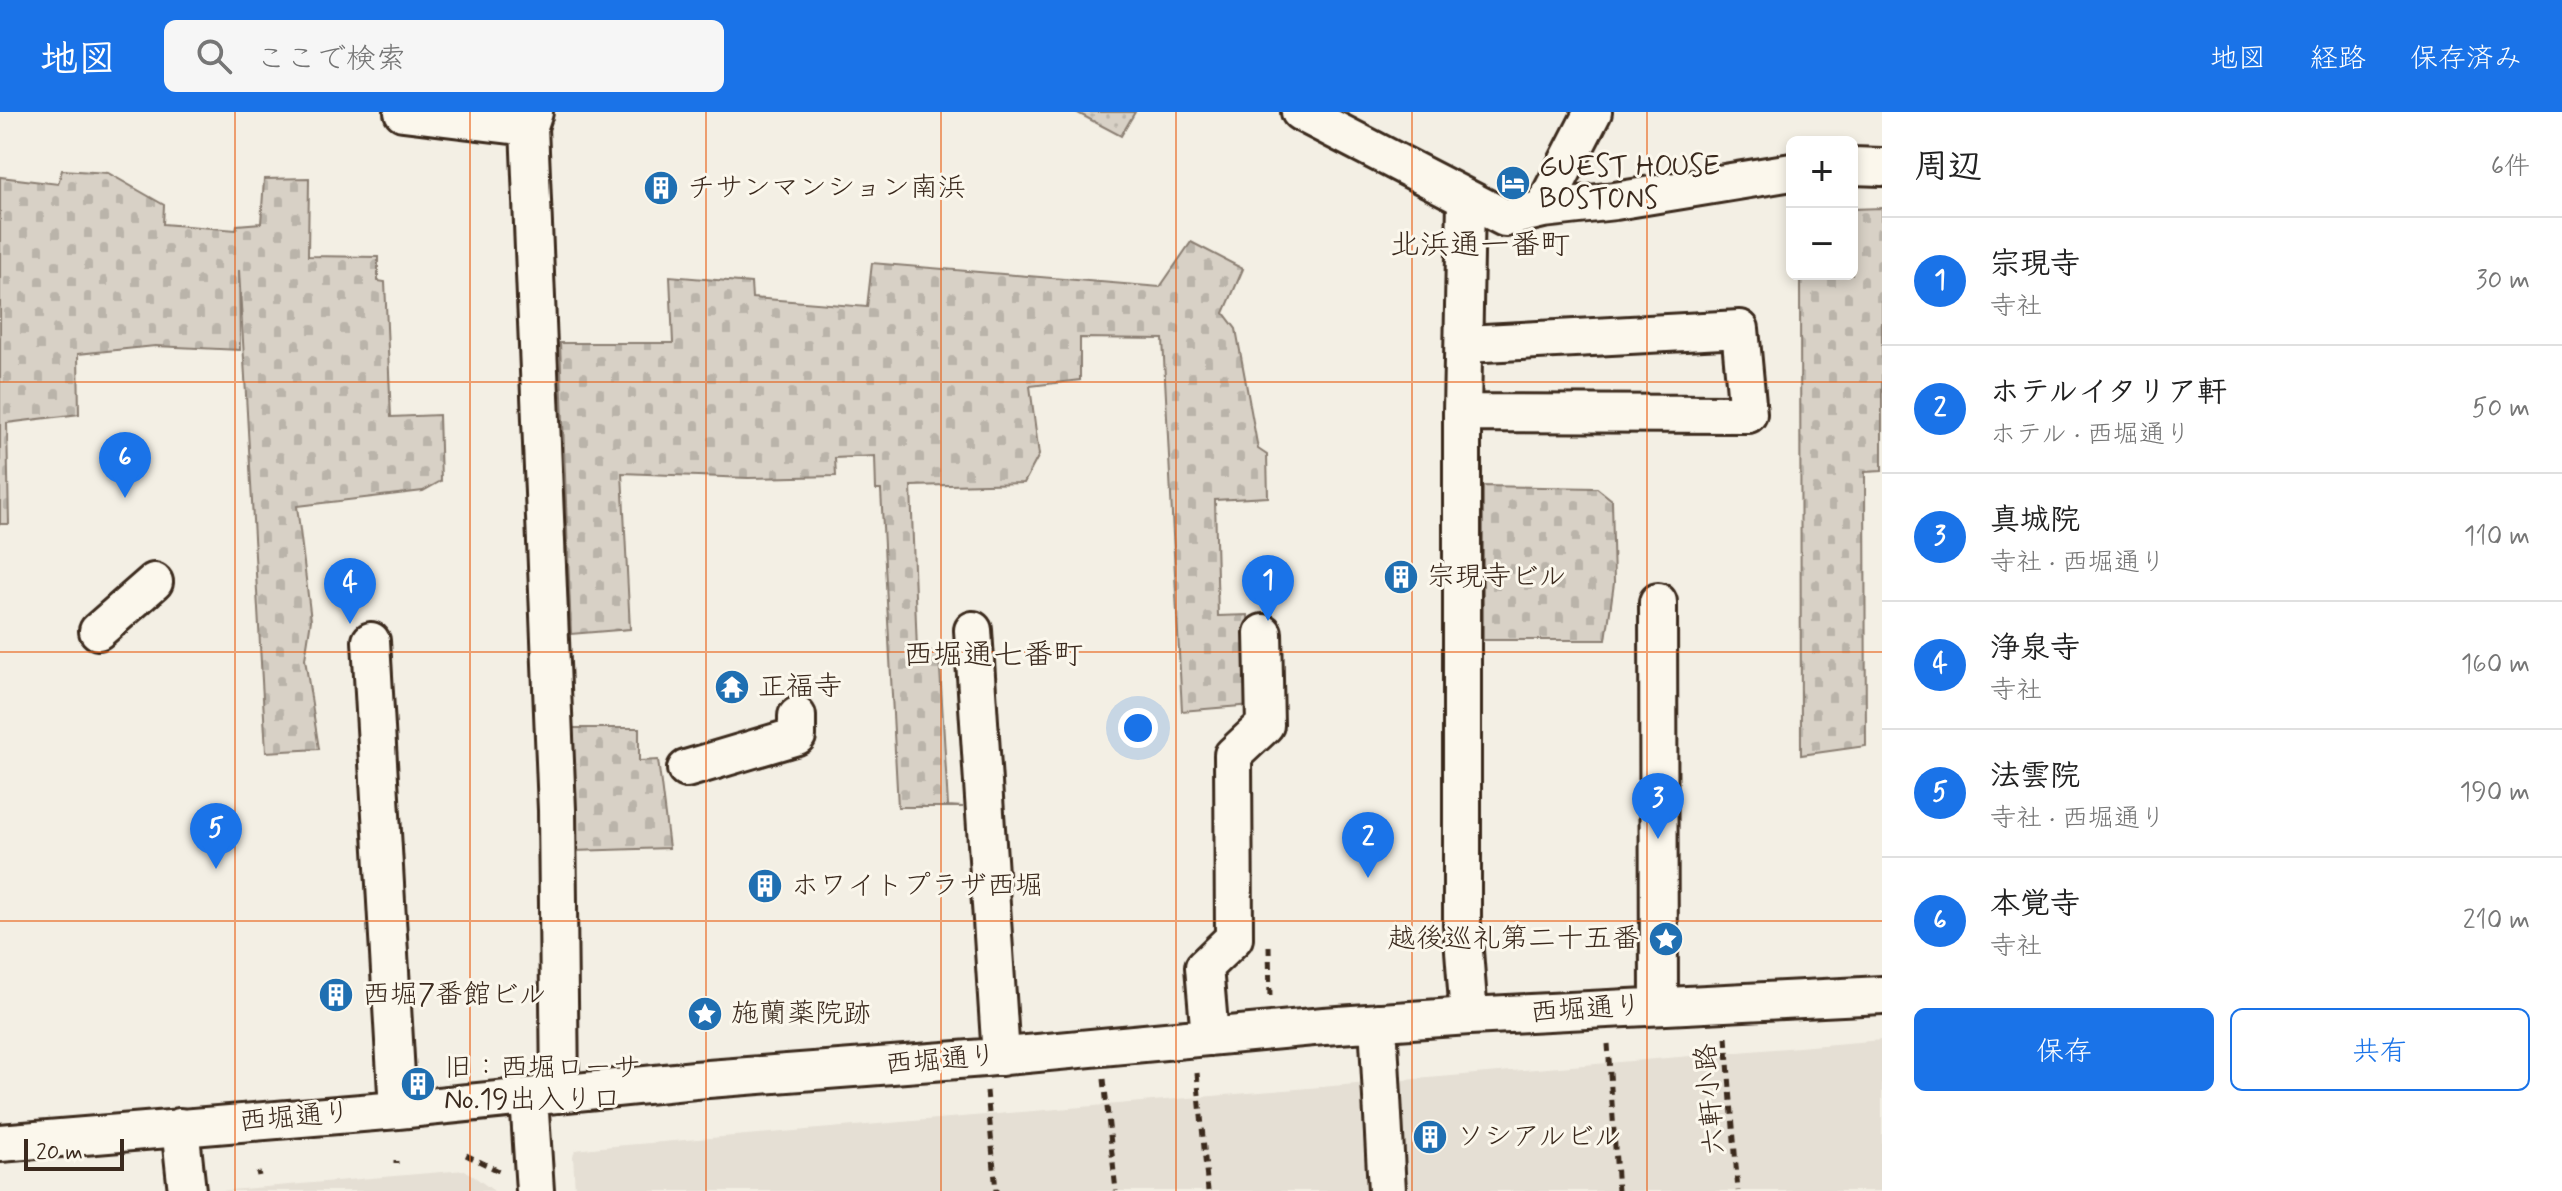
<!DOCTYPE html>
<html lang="ja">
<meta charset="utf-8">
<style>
:root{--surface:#fff;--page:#f6f6f6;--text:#222;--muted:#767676;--line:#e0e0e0;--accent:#1a73e8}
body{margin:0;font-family:Mynerve,"Klee One",sans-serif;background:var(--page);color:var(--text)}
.controls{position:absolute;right:24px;top:24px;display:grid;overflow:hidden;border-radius:12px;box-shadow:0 4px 12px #0003}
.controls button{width:72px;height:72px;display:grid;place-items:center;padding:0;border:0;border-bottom:2px solid var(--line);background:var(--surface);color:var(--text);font:40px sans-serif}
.scale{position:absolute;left:24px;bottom:20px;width:100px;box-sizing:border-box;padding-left:8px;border:4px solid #3b2a1e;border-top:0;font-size:22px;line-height:28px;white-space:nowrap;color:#3b2a1e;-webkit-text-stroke:6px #fbf7ec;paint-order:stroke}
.you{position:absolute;left:1138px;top:616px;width:28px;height:28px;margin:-20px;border:6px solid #fff;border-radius:50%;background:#1a73e8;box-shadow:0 0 0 12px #1a73e833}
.badge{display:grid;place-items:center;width:52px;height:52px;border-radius:50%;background:var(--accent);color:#fff;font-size:26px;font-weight:700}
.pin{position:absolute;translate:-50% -66px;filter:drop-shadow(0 2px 4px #0008)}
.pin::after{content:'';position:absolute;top:42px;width:28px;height:24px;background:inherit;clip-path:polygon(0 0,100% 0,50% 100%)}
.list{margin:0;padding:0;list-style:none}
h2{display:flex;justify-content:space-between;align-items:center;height:104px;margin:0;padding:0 32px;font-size:34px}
h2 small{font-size:26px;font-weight:400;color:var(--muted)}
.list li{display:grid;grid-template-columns:52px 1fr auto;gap:24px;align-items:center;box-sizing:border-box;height:128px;padding:0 32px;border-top:2px solid var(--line)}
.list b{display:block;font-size:30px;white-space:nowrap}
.list p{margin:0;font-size:26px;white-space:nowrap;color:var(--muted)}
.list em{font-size:26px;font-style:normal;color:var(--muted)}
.actions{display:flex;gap:16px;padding:24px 32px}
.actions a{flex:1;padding:18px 0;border:2px solid var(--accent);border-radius:12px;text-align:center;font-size:28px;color:var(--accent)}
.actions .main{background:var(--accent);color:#fff}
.icon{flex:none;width:44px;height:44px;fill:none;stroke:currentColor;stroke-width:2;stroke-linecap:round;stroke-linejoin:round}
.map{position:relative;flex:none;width:1882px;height:1079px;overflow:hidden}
header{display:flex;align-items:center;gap:48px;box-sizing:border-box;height:112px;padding:0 40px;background:var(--accent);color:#fff}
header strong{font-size:38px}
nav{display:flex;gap:44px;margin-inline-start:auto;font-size:28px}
.search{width:560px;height:72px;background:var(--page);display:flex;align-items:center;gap:20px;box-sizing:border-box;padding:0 28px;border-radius:12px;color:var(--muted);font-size:30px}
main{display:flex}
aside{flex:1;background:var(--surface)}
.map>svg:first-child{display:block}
.built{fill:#e5dfd4}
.grass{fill:url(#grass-dots);stroke:#8a7e72;stroke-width:2}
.cemetery{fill:url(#cemetery-stones);stroke:#8a7e72;stroke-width:2}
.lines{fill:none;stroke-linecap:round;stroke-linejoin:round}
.minor-casing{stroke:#3b2a1e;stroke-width:42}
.path{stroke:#3b2a1e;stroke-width:5;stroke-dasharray:8 6;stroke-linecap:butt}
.minor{stroke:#fbf7ec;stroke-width:36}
.grid{fill:none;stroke:#e8590c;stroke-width:2;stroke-opacity:0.55}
.labels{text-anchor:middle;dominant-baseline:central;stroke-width:6;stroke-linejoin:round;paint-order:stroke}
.poi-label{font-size:28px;fill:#3b2a1e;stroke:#fbf7ec;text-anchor:start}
.street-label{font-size:28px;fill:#3b2a1e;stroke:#fbf7ec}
.neighbourhood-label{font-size:30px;fill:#3b2a1e;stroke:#fbf7ec}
</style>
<header>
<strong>地図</strong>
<div class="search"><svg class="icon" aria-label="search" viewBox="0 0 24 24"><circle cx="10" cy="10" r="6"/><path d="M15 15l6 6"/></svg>ここで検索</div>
<nav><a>地図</a><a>経路</a><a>保存済み</a></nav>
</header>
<main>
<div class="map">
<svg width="1882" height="1079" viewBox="0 0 1882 1079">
<defs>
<pattern id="grass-dots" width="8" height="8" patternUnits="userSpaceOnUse" patternTransform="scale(2)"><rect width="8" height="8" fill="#d8d1c6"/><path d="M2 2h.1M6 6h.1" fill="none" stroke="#bab4aa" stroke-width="1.8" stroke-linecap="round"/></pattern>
<pattern id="cemetery-stones" width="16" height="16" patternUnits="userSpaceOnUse" patternTransform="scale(2)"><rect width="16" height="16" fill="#d8d1c6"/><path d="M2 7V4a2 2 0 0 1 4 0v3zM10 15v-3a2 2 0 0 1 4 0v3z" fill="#bab4aa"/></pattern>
</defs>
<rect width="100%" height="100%" fill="#f3efe4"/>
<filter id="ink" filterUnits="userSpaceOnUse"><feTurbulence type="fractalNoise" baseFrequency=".0125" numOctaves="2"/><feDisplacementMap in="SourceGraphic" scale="16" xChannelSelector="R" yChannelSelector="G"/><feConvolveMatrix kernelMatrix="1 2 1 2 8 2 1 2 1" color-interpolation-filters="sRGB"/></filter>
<g filter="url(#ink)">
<path class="built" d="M1882,928V1079H575L573,1044L575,1038L602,1035Z
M465,1058L494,1079H219Z"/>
<path class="grass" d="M1076,0H1135L1121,24Z"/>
<path class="cemetery" d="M62,58L108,61L164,93L163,112L236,118L237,113L261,111L264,67L309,66L308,144L378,145V169L385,170L391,305L439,303L441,369L423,379L297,394L311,508L305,547L319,637L266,640L239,158L240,238L155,234L78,242L79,302L7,311L9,412H0V65L58,72Z
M1882,96V359L1865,360L1866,634L1801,643L1800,162H1852V97Z
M1191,130L1243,157L1224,201L1236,217L1258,337L1267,343L1268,385L1215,388L1218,504L1248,503L1252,593L1182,599L1163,227L1080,226V268L1030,274L1039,343L1024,371L911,374L917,539H939L948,694L963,695H898L881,378H876L875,344L835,346L836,364L748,366L622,361L630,517L571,522L560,231H673L670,164L751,171L752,186L867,195L872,151L1160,175Z
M1483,374L1597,376L1612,388L1614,471L1606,528H1483Z
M571,616H639V649L658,648L669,736L574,739Z"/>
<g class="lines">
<g class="minor-casing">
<path id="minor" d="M403,0L529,15
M534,0L529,15L557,698L560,982
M1300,0L1505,106L1543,97L1615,89L1792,60
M1852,54L1882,55
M1466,88L1462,301V812L1469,904
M1543,97L1593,0
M1462,301L1748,302L1740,217L1466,232
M1658,490L1659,893
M973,518L1001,945
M98,519L154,470
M371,529L398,998
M686,657L797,624V604
M1378,910L1387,1079
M1210,925L1204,855L1234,826L1233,643L1265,613L1263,521
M529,985L535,1079
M180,1015L187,1079
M0,1031L398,998L695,968L984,946L1324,914L1469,904L1882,883"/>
</g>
<path class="path" d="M1269,834L1270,888
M1726,925L1738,1079
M1608,932L1618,1079
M1197,961L1208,1079
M1104,967L1116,1079
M987,979L996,1079
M466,1043L501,1060
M396,1049V1052
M258,1060L259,1064"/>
<use href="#minor" class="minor"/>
</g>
</g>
<path class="grid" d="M235,0V1079M470,0V1079M706,0V1079M941,0V1079M1176,0V1079M1412,0V1079M1647,0V1079M0,270H1882M0,540H1882M0,809H1882"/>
<defs>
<g id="hotel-disc" transform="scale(1.8)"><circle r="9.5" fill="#1f6fb2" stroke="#fbf7ec"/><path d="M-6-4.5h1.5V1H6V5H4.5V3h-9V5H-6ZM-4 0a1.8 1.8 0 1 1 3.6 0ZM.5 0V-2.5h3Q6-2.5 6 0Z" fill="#fff"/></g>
<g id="building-disc" transform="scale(1.8)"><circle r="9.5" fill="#1f6fb2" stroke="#fbf7ec"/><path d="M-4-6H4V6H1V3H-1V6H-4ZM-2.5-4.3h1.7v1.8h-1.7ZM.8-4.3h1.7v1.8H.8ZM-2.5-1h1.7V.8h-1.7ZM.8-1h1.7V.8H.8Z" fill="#fff"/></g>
<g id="temple-disc" transform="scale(1.8)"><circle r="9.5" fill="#1f6fb2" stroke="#fbf7ec"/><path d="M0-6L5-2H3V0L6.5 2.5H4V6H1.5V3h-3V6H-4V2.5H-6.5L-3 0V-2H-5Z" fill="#fff"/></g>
<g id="sight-disc" transform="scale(1.8)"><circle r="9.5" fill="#1f6fb2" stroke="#fbf7ec"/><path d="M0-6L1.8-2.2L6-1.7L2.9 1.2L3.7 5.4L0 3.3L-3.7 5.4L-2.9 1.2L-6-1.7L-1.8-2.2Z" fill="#fff"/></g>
</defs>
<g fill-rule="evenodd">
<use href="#hotel-disc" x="1513" y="71"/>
<use href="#building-disc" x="661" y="76"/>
<use href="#building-disc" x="1401" y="465"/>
<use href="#temple-disc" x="732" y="575"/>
<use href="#building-disc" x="765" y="774"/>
<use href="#sight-disc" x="1666" y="827"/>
<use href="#building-disc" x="336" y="883"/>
<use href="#sight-disc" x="705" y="902"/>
<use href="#building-disc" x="418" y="972"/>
<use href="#building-disc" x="1430" y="1025"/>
</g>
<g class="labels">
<g class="poi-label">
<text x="1539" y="55">GUEST HOUSE<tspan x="1539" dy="32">BOSTONS</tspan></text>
<text x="687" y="76">チサンマンション南浜</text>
<text x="1427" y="465">宗現寺ビル</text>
<text x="758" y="575">正福寺</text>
<text x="791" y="774">ホワイトプラザ西堀</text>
<text x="1640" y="827" text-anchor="end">越後巡礼第二十五番</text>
<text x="362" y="883">西堀7番館ビル</text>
<text x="731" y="902">施蘭薬院跡</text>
<text x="444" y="956">旧：西堀ローサ<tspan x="444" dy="32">No.19出入り口</tspan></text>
<text x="1456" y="1025">ソシアルビル</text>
</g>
<g class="street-label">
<text transform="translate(1586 898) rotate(-4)">西堀通り</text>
<text transform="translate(941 949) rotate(-5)">西堀通り</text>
<text transform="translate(1711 987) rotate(-95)">六軒小路</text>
<text transform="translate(295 1006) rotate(-5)">西堀通り</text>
</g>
<g class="neighbourhood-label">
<text x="1480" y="133">北浜通一番町</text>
<text x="993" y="543">西堀通七番町</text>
</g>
</g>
</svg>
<div class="controls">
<button>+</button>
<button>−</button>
</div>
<div class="scale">20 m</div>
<div class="you"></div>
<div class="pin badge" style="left:1268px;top:509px">1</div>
<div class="pin badge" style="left:1368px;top:766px">2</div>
<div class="pin badge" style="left:1658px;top:727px">3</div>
<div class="pin badge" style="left:350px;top:512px">4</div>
<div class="pin badge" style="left:216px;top:757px">5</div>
<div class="pin badge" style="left:125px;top:386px">6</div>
</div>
<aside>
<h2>周辺<small>6件</small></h2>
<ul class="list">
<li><span class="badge">1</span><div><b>宗現寺</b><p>寺社</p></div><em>30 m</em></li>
<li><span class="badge">2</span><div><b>ホテルイタリア軒</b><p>ホテル · 西堀通り</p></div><em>50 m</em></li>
<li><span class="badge">3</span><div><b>真城院</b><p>寺社 · 西堀通り</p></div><em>110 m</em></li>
<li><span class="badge">4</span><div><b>浄泉寺</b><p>寺社</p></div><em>160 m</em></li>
<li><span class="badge">5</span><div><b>法雲院</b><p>寺社 · 西堀通り</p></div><em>190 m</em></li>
<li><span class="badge">6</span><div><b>本覚寺</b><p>寺社</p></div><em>210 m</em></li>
</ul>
<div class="actions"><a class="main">保存</a><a>共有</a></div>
</aside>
</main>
